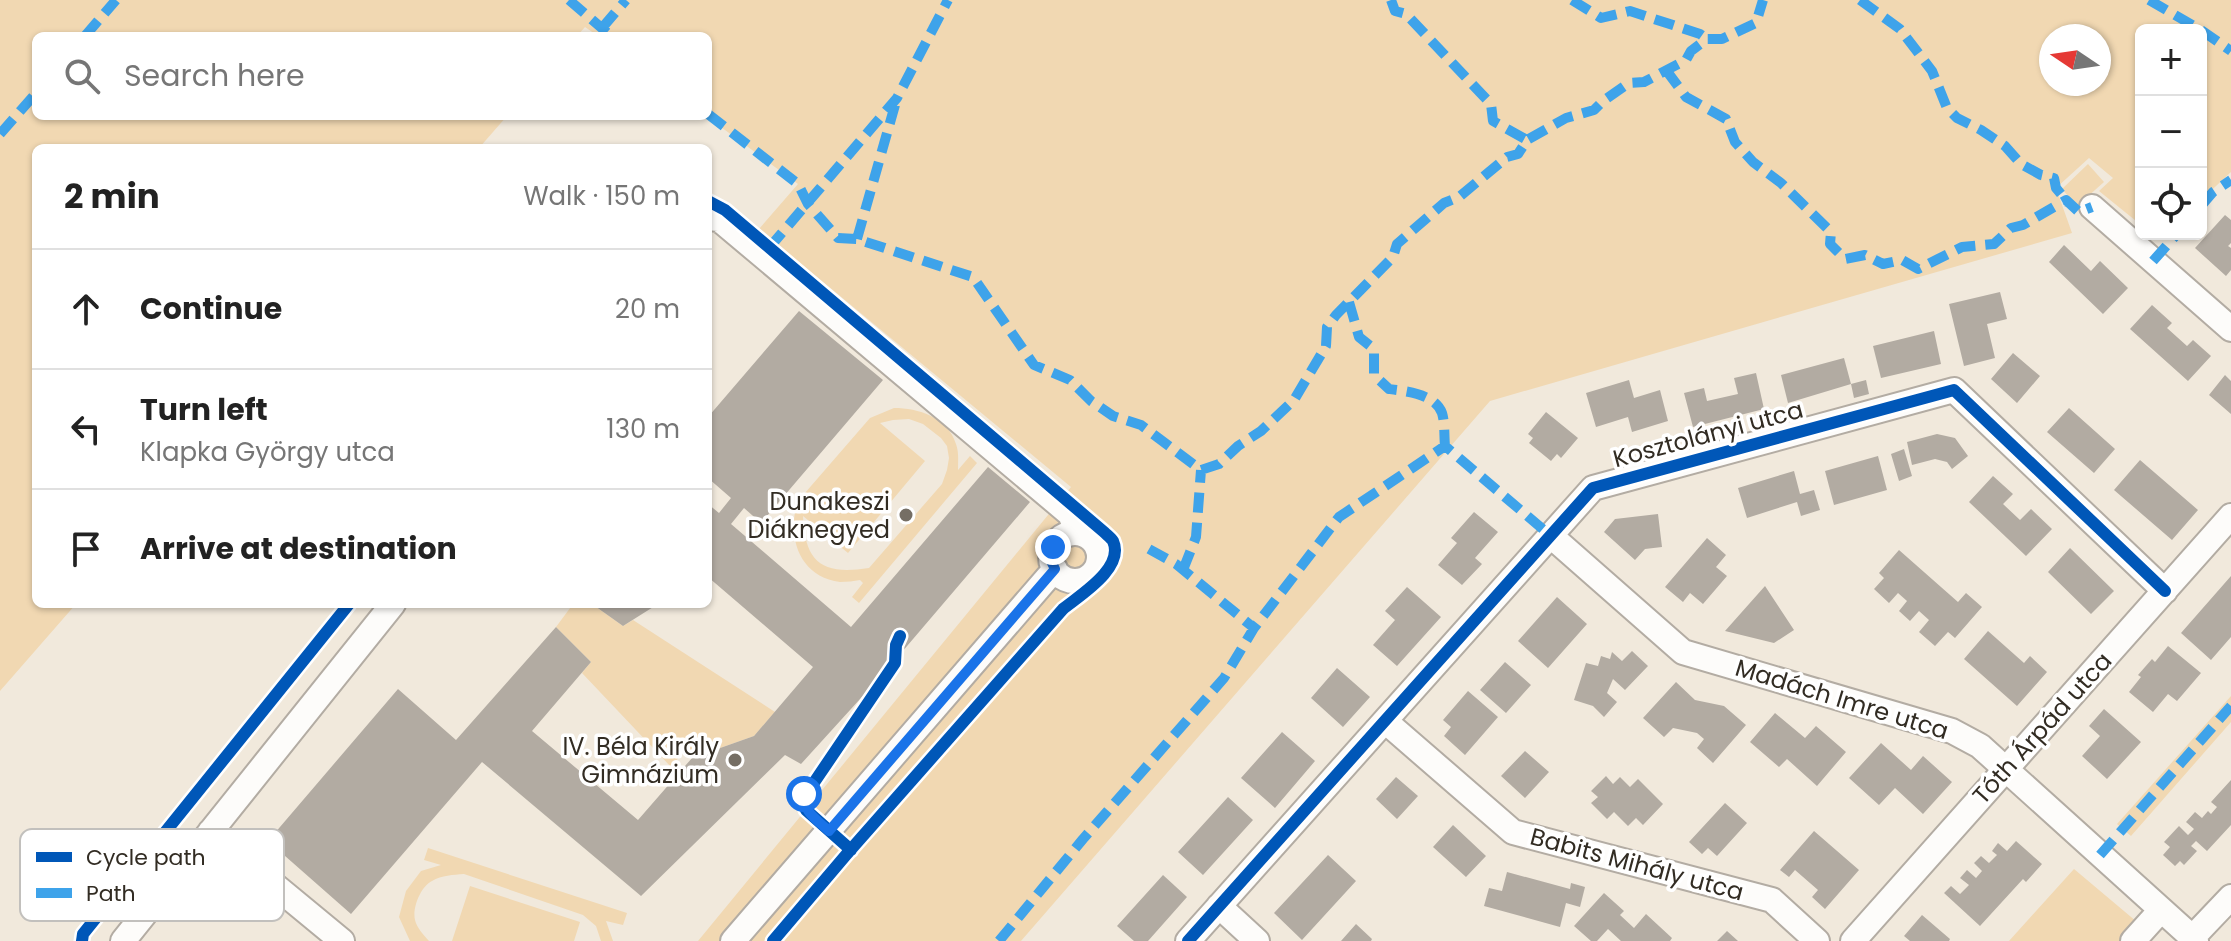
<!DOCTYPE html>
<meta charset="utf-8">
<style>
:root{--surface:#fff;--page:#f2f2f2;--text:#222;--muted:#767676;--line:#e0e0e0}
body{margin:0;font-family:Poppins,sans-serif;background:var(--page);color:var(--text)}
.controls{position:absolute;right:24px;top:24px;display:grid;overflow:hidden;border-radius:12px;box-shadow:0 2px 6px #0004}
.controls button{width:72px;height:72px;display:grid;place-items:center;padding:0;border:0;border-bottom:2px solid var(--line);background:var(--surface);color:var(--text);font:40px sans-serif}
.compass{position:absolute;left:2039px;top:24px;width:72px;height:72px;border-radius:50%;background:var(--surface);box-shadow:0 2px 6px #0004;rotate:283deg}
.stop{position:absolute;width:24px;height:24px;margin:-18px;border:6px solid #1a73e8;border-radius:50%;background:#fff}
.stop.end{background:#1a73e8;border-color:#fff;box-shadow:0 2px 8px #0008}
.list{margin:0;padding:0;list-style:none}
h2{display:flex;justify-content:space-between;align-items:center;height:104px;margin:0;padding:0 32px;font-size:34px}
h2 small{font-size:26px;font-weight:400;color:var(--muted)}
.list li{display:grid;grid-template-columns:52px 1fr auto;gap:24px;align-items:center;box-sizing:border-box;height:120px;padding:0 32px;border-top:2px solid var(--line)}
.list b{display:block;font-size:30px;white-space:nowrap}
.list p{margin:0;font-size:26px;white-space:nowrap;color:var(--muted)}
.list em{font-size:26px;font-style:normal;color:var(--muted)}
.icon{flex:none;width:44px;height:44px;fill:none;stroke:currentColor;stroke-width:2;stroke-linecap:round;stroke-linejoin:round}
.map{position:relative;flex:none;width:2231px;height:941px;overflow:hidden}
.search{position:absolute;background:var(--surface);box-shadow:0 2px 6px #0004;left:32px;top:32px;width:680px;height:88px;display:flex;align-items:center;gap:20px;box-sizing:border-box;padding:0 28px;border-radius:12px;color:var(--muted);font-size:30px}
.panel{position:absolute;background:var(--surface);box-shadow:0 2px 6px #0004;left:32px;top:144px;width:680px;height:464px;border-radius:12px}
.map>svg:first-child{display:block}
.green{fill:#f1d8b2;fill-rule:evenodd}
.building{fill:#b2aba2}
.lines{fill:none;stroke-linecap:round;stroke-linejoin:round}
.street-casing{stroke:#b3aca3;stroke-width:28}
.street{stroke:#fdfcfa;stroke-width:24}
.quiet{stroke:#3ea3ea;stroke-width:10;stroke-dasharray:20 10;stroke-linecap:butt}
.cycleway-casing{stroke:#fff;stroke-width:17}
.cycleway{stroke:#0057b8;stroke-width:12}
.route{stroke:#1a73e8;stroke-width:10}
.poi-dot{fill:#756e64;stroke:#fff;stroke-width:3}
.labels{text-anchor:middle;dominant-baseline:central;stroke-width:7;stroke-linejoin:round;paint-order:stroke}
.street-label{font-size:24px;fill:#322c23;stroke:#fff}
.poi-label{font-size:24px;fill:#322c23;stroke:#fff;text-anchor:end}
.key{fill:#fff;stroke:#c2c0bd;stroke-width:2}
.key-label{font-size:22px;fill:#322c23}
</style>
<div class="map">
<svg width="2231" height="941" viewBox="0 0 2231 941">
<rect width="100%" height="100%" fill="#f1e9dc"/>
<path class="green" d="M0,0H2231V172L2201,200V30H2141V225L2099,191L2113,178L2089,158L2056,188L2072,233L1490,401L1021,941H698L1071,487L759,229L798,184L706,116H708V36H598L585,27L577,36H36V116H507L479,148H36V604H76L0,691ZM2051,36H2099V84H2051Z
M2088,164L2104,182L2077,206L2062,189Z
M894,408C918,408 948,417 956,444C959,452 958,461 958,470L970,456L977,463L859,603L852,597L863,583L860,580C854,581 847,582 840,582C799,577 786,536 798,501L870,418ZM909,419L923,424L941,438L947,446L949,458L947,470L942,484L869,568C823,575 805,564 803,516L848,553L925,461L880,423L893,420Z
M573,604H592L623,626L633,620L775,712L754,736L692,758L684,751L671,767L582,673L591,662L556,627Z
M2231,696V722L2131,836L2117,824Z
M428,848L627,913L623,925L606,921L613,941H601L596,926L583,915L464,874C453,875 442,875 432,881C421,886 412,908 415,920C417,928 423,934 429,941H410L399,917L406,891L421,871L441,865L424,860Z
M2074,869L2137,922L2119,941H2009Z
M470,886L580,922L574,941H452Z"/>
<path class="building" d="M2225,215L2231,220V243L2228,246L2231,248V270L2226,276L2195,248Z
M2064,245L2091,271L2100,261L2128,288L2103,314L2049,262Z
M2000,292L2007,319L1987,324L1995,358L1964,366L1949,304Z
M2152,305L2172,323L2167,328L2187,346L2193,340L2211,356L2188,381L2130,329Z
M799,311L883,380L761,523L744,508L731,524L851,627L988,467L1030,502L890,666L801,764L785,755L641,896L482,762L351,914L268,841L398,689L456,740L556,627L591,662L532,731L638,820L692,758L754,736L813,667L708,577V504L719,513L731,498L708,478V417Z
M1934,331L1941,364L1881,378L1873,346Z
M2013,353L2040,376L2017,403L1991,379Z
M1844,358L1851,384L1788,403L1781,375Z
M1756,373L1764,409L1693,427L1684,393L1704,388L1707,401L1738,394L1734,378Z
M2225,375L2231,381V414L2209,395Z
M1629,380L1634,398L1660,390L1668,421L1632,432L1628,417L1596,427L1586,393Z
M1866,380L1869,394L1854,398L1851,384Z
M2069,408L2115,449L2094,473L2047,432Z
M1546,412L1578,438L1561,458L1557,454L1551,461L1529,443L1533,438L1528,434Z
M1937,434L1955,438L1968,456L1952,469L1947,462L1935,459L1912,465L1907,442Z
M1904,449L1912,476L1899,481L1891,454Z
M1878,456L1887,490L1834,505L1825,471Z
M2140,460L2198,510L2172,540L2114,490Z
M1794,471L1800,494L1814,490L1820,510L1801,516L1797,502L1747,518L1738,488Z
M1993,476L2013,494L2003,504L2020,520L2031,509L2052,529L2026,556L1969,502Z
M1474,512L1498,532L1475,558L1482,564L1462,585L1438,565L1457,543L1451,538Z
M1658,514L1662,547L1645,549L1635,560L1604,532L1615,519Z
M1707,538L1726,555L1716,567L1727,576L1703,604L1690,593L1683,602L1665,587Z
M2070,548L2114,591L2091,614L2048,572Z
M1899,550L1958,602L1966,593L1982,607L1955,638L1948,632L1935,646L1919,632L1929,620L1919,611L1910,621L1899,611L1907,601L1898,593L1889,603L1874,589L1884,578L1879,573Z
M2231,576V637L2211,660L2181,633Z
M1765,586L1794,630L1774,643L1725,631Z
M1407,587L1441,617L1397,666L1373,645L1395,620L1385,611Z
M1557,597L1587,624L1548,668L1518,641Z
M592,604H658L623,626Z
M1988,631L2024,663L2030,656L2047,672L2017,706L1964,659Z
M2168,646L2201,673L2177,701L2168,694L2153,712L2129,692L2141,677L2138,675L2152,659L2155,662Z
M1632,651L1648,666L1625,690L1613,679L1607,693L1617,702L1604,717L1593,706L1574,700L1586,663L1598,666L1601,656L1610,659L1612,652L1622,661Z
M1505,662L1531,685L1506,713L1480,690Z
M1337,668L1370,697L1343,727L1311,698Z
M1676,682L1695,700L1724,706L1746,725L1713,763L1697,748L1704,739L1697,733L1673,728L1664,737L1643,718Z
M1468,691L1498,717L1465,755L1444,736L1451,727L1443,720Z
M2104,709L2141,742L2107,779L2082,756L2100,736L2089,726Z
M1775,713L1805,738L1816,726L1846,752L1817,786L1787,759L1779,767L1750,742Z
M1282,732L1315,761L1275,808L1241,778Z
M1881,743L1911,770L1923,756L1952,782L1923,814L1895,788L1879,805L1849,778Z
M1525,751L1549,772L1525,798L1501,776Z
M1606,776L1613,784L1620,777L1630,787L1638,779L1663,804L1643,825L1636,818L1628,826L1614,812L1607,819L1591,803L1598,797L1591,791Z
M1396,777L1418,796L1397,819L1376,799Z
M2231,780V825L2207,851L2196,841L2191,846L2197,851L2184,865L2180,861L2175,866L2163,855L2170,847L2164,842L2179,826L2188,835L2194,829L2186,822L2195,812L2202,818L2208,811L2211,814L2217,807L2211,802Z
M1228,797L1253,820L1203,875L1178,852Z
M1725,803L1747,823L1717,856L1708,848L1702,854L1689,842Z
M1453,825L1486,856L1466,877L1433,847Z
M1814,831L1859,870L1825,909L1812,897L1818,890L1795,870L1789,877L1780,870Z
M2016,841L2042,864L2026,882L2023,879L1980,926L1944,893L1951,886L1960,894L1969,885L1960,878L1967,870L1976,878L1982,871L1974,863L1981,856L1989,863L1997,855L1992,851L1998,843L2007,851Z
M1328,855L1356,881L1302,940L1274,913Z
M1507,872L1570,889L1571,883L1585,887L1580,907L1566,903L1560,927L1484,906L1489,888L1502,891Z
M1163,875L1187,897L1148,941H1134L1117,926Z
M1604,893L1624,911L1620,915L1634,928L1646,914L1672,938L1670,941H1621L1608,929L1597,941H1591L1574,926Z
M1922,915L1950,939L1949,941H1910L1904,936Z
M1356,924L1372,939L1371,941H1341Z
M1727,931L1738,941H1717Z"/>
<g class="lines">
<g class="street-casing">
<path id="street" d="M2092,207L2231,329
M708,218L719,219L1070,514L1078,533
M1051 557a24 24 0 1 1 48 0a24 24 0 1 1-48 0Z
M1551,536L1683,652L1952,731L1980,746L2196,941
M1385,721L1513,832L1772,900L1817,941
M210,832L342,941
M1219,906L1257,941
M2192,938L2231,897
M123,941L393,604
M733,941L1055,569
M1188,941L1593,488L1954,390L2165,591
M1853,941L2231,516
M2133,941L2161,910"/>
</g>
<use href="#street" class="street"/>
<path class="quiet" d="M569,0L611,36
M1391,0L1395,11L1406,14L1491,104L1493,121L1527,140
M1572,0L1601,18L1630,11L1700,34L1707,39
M1860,0L1900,29L1932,71L1947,108L1957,118L1981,130L2005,146L2021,164L2041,175L2054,178L2056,188L2066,200
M2149,0L2201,30
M602,28L626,0
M2201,30L2231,51
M85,36L116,0
M1666,70L1686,97L1726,119L1735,142L1753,162L1781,183L1831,232L1830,244L1845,259L1865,255L1883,264L1902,260L1918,269L1962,247L1994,244L2011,228L2023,225L2066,200L2079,212L2092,207
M708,114L798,184L808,204L838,238L857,239L973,277L1034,365L1070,380L1091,401L1113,416L1141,425L1201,470L1219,464L1238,446L1261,431L1294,400L1326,346L1327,327L1336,315L1393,257L1397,244L1444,203L1459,197L1507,157L1518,154L1527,140L1566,118L1594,110L1603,101L1629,83L1644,82L1686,60L1691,51L1707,39H1722L1756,23L1763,0
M0,134L36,93
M2201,206L2213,192L2231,180
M857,239L895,105
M769,248L897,98L948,0
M2153,261L2177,234
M1349,302L1359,337L1374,349V375L1389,389C1406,391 1435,394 1442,413C1445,423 1444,436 1445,446
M1149,549L1176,564L1254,628
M1183,570L1196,537L1201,470
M2100,855L2231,706
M999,941L1083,839L1224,678L1254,628L1339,517L1445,446L1551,536"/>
<g class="cycleway-casing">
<path id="cycleway" d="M708,201L725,210L1104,532C1107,535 1111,538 1113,541C1125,568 1080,595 1063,609L846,855L773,941
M851,850L806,810C802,799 803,794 811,787L895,663L896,645L900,636
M82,941L83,934L349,604
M1188,941L1593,488L1954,390L2165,591"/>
</g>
<use href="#cycleway" class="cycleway"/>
</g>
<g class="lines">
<path class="route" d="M804,794C802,811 817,820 829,831L1055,569L1052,563L1053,547"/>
</g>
<g class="poi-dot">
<circle cx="906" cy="515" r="8"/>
<circle cx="735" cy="760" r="8"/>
</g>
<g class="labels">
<g class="street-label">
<text transform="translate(1708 434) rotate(-15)">Kosztolányi utca</text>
<text transform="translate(1842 699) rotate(17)">Madách Imre utca</text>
<text transform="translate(2042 728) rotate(-48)">Tóth Árpád utca</text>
<text transform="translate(1637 864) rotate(15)">Babits Mihály utca</text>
</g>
<g class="poi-label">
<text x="890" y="501">Dunakeszi<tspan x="890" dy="28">Diáknegyed</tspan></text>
<text x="719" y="746">IV. Béla Király<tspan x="719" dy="28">Gimnázium</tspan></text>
</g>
</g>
<rect x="20" y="829" width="264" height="92" rx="12" class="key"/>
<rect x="36" y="852" width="36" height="10" fill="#0057b8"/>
<rect x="36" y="888" width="36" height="10" fill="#3ea3ea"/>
<g class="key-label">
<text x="86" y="865">Cycle path</text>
<text x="86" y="901">Path</text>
</g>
</svg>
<div class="controls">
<button>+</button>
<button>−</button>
<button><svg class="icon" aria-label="locate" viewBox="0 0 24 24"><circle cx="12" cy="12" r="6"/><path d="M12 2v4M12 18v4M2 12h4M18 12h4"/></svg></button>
</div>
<svg class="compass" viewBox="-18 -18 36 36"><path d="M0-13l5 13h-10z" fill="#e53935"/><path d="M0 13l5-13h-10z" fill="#767676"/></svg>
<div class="stop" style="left:804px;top:794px"></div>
<div class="stop end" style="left:1053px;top:547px"></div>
<div class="search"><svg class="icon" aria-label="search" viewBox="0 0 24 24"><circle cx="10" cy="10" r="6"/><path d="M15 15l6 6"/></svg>Search here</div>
<section class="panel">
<h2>2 min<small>Walk · 150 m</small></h2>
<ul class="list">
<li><svg class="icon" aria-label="ahead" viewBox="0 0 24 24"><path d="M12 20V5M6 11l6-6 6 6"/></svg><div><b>Continue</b></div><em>20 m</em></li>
<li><svg class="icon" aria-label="left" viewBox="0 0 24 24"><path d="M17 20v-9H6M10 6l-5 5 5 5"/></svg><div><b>Turn left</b><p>Klapka György utca</p></div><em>130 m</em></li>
<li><svg class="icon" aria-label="arrive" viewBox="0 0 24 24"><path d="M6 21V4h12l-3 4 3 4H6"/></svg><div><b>Arrive at destination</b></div></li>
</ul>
</section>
</div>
